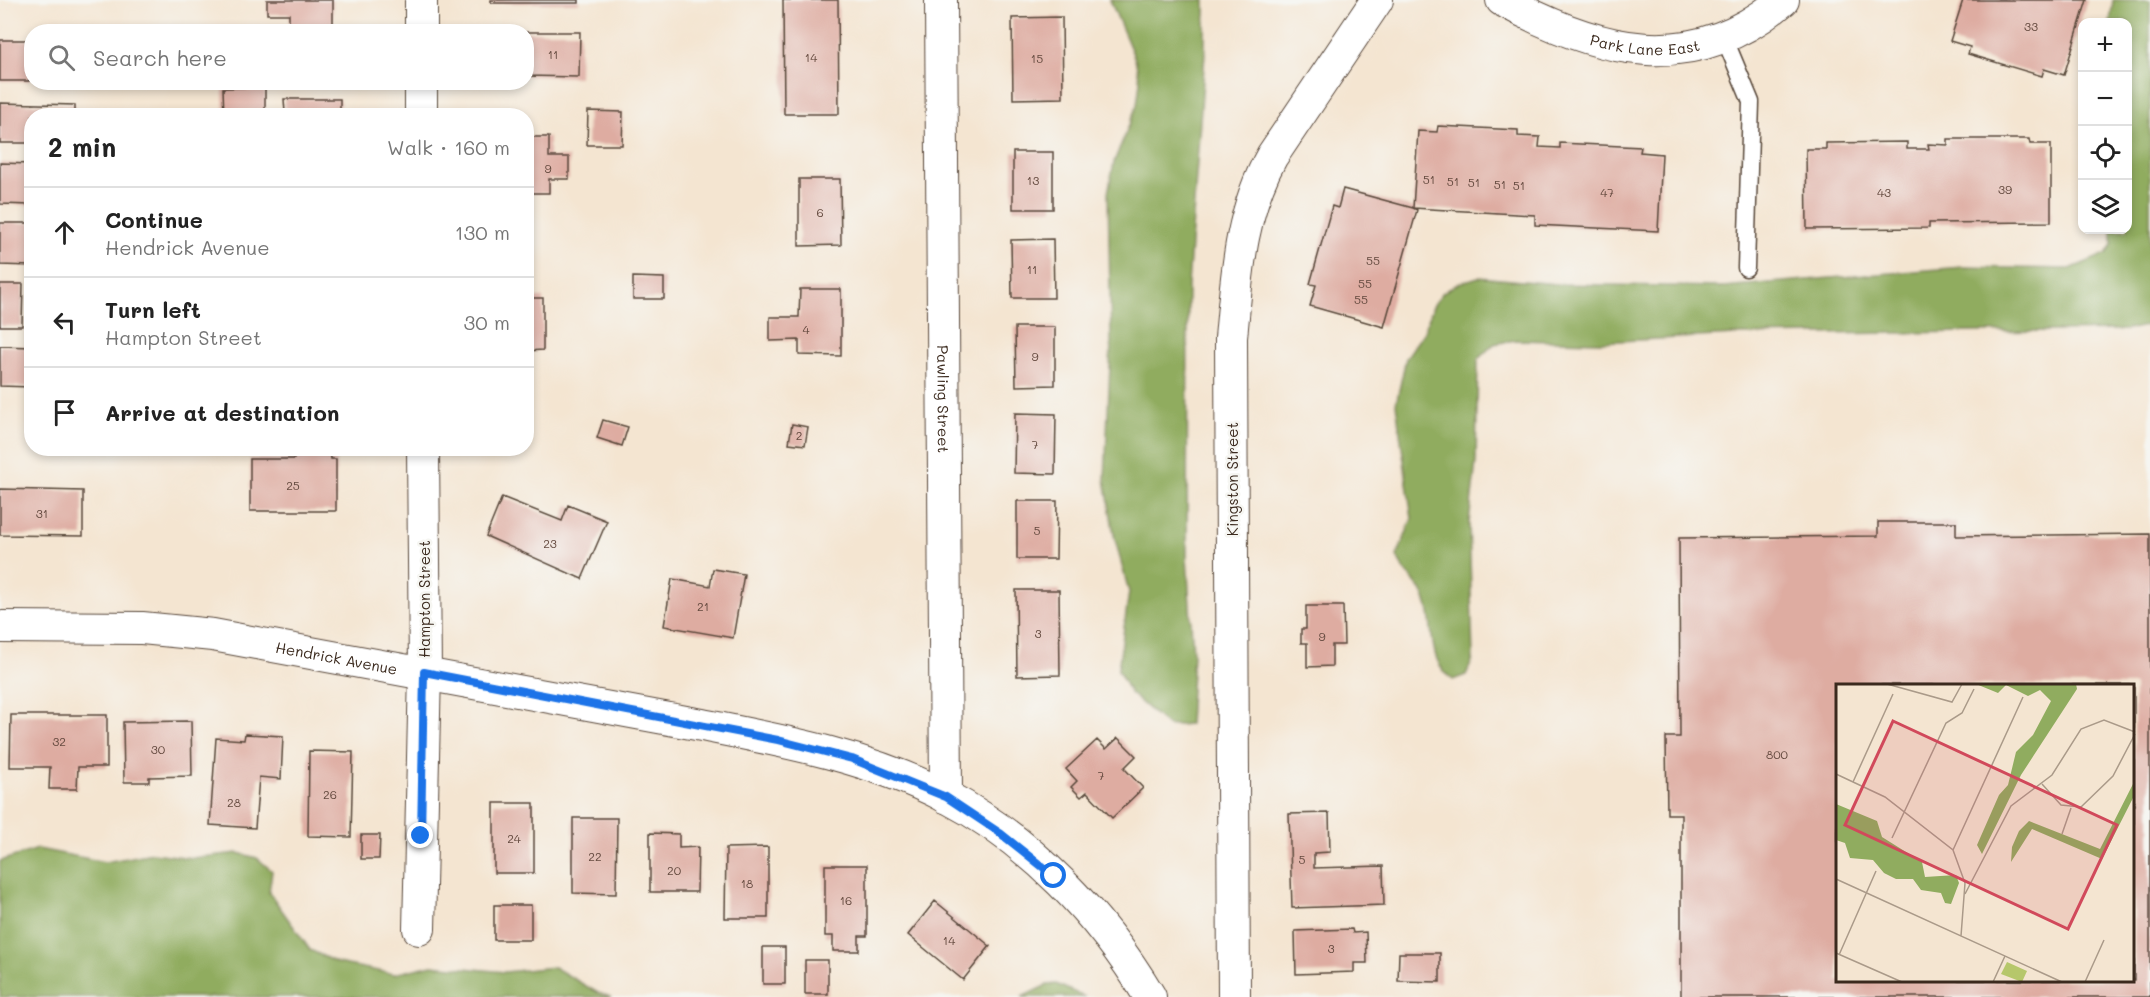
<!DOCTYPE html>
<meta charset="utf-8">
<style>
:root{--surface:#fff;--page:#f2f2f2;--text:#222;--muted:#767676;--line:#e0e0e0}
body{margin:0;font-family:Mali,sans-serif;background:var(--page);color:var(--text)}
.controls{position:absolute;right:18px;top:18px;display:grid;overflow:hidden;border-radius:12px;box-shadow:0 3px 9px #0003}
.controls button{width:54px;height:54px;display:grid;place-items:center;padding:0;border:0;border-bottom:2px solid var(--line);background:var(--surface);color:var(--text);font:30px sans-serif}
.stop{position:absolute;width:18px;height:18px;margin:-14px;border:4px solid #1a73e8;border-radius:50%;background:#fff}
.stop.end{background:#1a73e8;border-color:#fff;box-shadow:0 2px 6px #0008}
.list{margin:0;padding:0;list-style:none}
h2{display:flex;justify-content:space-between;align-items:center;height:78px;margin:0;padding:0 24px;font-size:26px}
h2 small{font-size:20px;font-weight:400;color:var(--muted)}
.list li{display:grid;grid-template-columns:39px 1fr auto;gap:18px;align-items:center;box-sizing:border-box;height:90px;padding:0 24px;border-top:2px solid var(--line)}
.list b{display:block;font-size:22px;white-space:nowrap}
.list p{margin:0;font-size:20px;white-space:nowrap;color:var(--muted)}
.list em{font-size:20px;font-style:normal;color:var(--muted)}
.icon{flex:none;width:33px;height:33px;fill:none;stroke:currentColor;stroke-width:2;stroke-linecap:round;stroke-linejoin:round}
.map{position:relative;flex:none;width:2150px;height:997px;overflow:hidden}
.search{position:absolute;background:var(--surface);box-shadow:0 3px 9px #0003;left:24px;top:24px;width:510px;height:66px;display:flex;align-items:center;gap:15px;box-sizing:border-box;padding:0 21px;border-radius:24px;color:var(--muted);font-size:22px}
.panel{position:absolute;background:var(--surface);box-shadow:0 3px 9px #0003;left:24px;top:108px;width:510px;height:348px;border-radius:24px}
.map>svg:first-child{display:block}
.forest{fill:#90ac5f;stroke:#666b3e;stroke-width:1.5}
.building{fill:#deaca1;fill-rule:evenodd}
.lines{fill:none;stroke-linecap:round;stroke-linejoin:round}
.lane-casing{stroke:#574639;stroke-width:19}
.street-casing{stroke:#574639;stroke-width:34}
.lane{stroke:#fff;stroke-width:16}
.street{stroke:#fff;stroke-width:32}
.route{stroke:#1a73e8;stroke-width:8}
.labels{text-anchor:middle;dominant-baseline:central;stroke-width:5;stroke-linejoin:round;paint-order:stroke}
.number-label{font-size:12px;fill:#644a3f}
.street-label{font-size:15px;fill:#3b2a1e;stroke:#f6f6f2}
.inset-road{fill:none;stroke:#aa9a89;stroke-width:1.5}
.view{fill:#d1495b;fill-opacity:0.15;stroke:#d1495b;stroke-width:3}
.inset-edge{fill:none;stroke:#3b2a1e;stroke-width:3}
</style>
<div class="map">
<svg width="2150" height="997" viewBox="0 0 2150 997">
<rect width="100%" height="100%" fill="#f6f6f2"/>
<filter id="ink" filterUnits="userSpaceOnUse"><feTurbulence type="fractalNoise" baseFrequency=".0167" numOctaves="2"/><feDisplacementMap in="SourceGraphic" scale="12" xChannelSelector="R" yChannelSelector="G"/><feConvolveMatrix kernelMatrix="1 2 1 2 8 2 1 2 1" color-interpolation-filters="sRGB"/></filter>
<filter id="wash" filterUnits="userSpaceOnUse"><feTurbulence type="fractalNoise" baseFrequency=".008" numOctaves="4" result="noise"/><feDisplacementMap in="SourceGraphic" scale="24" xChannelSelector="R" yChannelSelector="G"/><feGaussianBlur stdDeviation="1.35" result="paint"/><feColorMatrix in="noise" values="0 0 0 0 0 0 0 0 0 0 0 0 0 0 0 0 0 1.4 0 .05"/><feComposite in="paint" operator="in"/></filter>
<g filter="url(#wash)">
<rect width="100%" height="100%" fill="#f4e5d1"/>
<path class="forest" d="M1110,0H1205V53L1188,285L1187,557L1193,654L1189,724L1168,726L1130,693L1118,670L1129,592L1114,535L1105,479L1111,342L1108,193L1114,162L1137,105L1140,81L1135,59Z
M2113,0H2150V325L2126,330L1736,335L1599,342L1515,340L1494,344L1478,359L1476,462L1469,523L1473,659L1466,675L1453,680C1424,660 1437,621 1423,594C1415,578 1404,575 1397,556L1412,519L1396,404L1406,358L1424,332L1433,306L1443,292L1459,283L1478,277L1557,284L1723,287L1963,267L2070,269L2106,254L2112,244V230H2128V22H2110Z
M38,849L105,862L153,853L192,858L238,853L257,858L272,871L269,892L310,950L337,963L394,974L432,965L505,972L554,967L598,993L612,997H0V861Z
M1056,984L1085,997H1022L1047,985Z"/>
<g id="blocks">
<path class="building" d="M267,0H333V32H289V14H267Z
M491,0H579V3H491Z
M783,0H838L839,114H784Z
M1963,0H2087L2064,75L2044,69L2042,76L1968,54L1970,47L1950,41Z
M1062,17L1063,98L1013,99L1012,18Z
M526,32H580L579,77L526,76Z
M0,40H29L32,43L29,81H0Z
M265,87V116H224L223,88Z
M284,99H340V116H278L285,113Z
M0,103L75,105V116H32V143H0Z
M588,111L623,112L622,145H587Z
M1438,126L1518,130V136L1540,137L1539,147L1560,148V143L1641,147L1640,152L1662,154L1658,231L1535,225V215L1413,208L1417,210L1384,327L1310,306L1316,285L1310,284L1332,206L1338,208L1343,189L1413,208L1418,131L1437,132Z
M526,137H549V157H569V179H549V193H526Z
M1948,139H2029L2030,144H2051V222L1929,223V228L1807,229L1806,149H1826V143L1907,142V149H1929L1928,144L1948,145Z
M1013,152H1053V209H1013Z
M0,163L32,164V205L0,204Z
M799,179H840L841,245L799,246Z
M0,223H32V266L0,265Z
M1053,239L1054,298H1012L1011,240Z
M633,277L664,278V299H633Z
M0,284H23L22,326H0Z
M800,289H841V356L799,355V340L770,341V317H799Z
M526,298H543V350L526,351Z
M1015,327H1055V385L1016,386Z
M0,346L32,347V387L0,386Z
M1015,413L1056,414L1055,474L1014,473Z
M603,420L628,427L622,446L597,438Z
M792,424L808,427L805,445L789,443Z
M294,448H330L331,459H336V511H250V459H294Z
M0,489L83,491V536L0,535Z
M502,497L562,521L568,505L607,521L582,579L486,536Z
M1017,501H1057L1056,559H1017Z
M1878,522H1956V536L2150,534V997H1681V814H1667L1666,737H1680L1679,538L1878,536ZM1838,685H2134V980H1838Z
M713,569L744,574L733,638L664,626L672,579L710,586Z
M1016,590H1059L1060,675L1017,676Z
M1306,606H1343L1344,645H1332V666L1307,667V643H1301V629H1306Z
M11,715H107V767H78L77,789H49L50,767H10Z
M191,721L192,776L149,777V782H124L123,722Z
M245,734L283,736L281,779L259,777L255,828L210,825L216,738L244,740Z
M1118,738L1136,756L1124,768L1143,788L1112,818L1087,792L1081,797L1071,787L1077,781L1066,769L1097,740L1106,749Z
M309,751L353,752L351,837L308,836Z
M494,803H534V873H494Z
M1329,813L1330,852L1314,853V868L1383,866L1384,905L1292,908L1289,814Z
M573,818H617L616,894L573,893Z
M650,833L679,834V848L698,847L697,892H650Z
M361,835H380L379,859H361Z
M768,847V918H725L726,848Z
M825,865H867V936H859V951H833V936H825Z
M935,901L990,946L963,980L908,935Z
M494,905H531V940H494Z
M1352,929L1353,933L1366,932L1367,963H1354V972L1296,974L1295,931Z
M763,947H785V984H763Z
M1399,953H1440V982L1398,981Z
M805,960H828V994H805Z"/>
</g>
</g>
<g filter="url(#ink)">
<use href="#blocks" fill-opacity="0" stroke="#574639" stroke-width="1.5"/>
<g class="lines">
<g class="lane-casing">
<path id="lane" d="M1724,37L1751,102L1746,268"/>
</g>
<g class="street-casing">
<g id="street">
<path d="M421,0V32"/>
<path id="s1" d="M941,0L946,797"/>
<path id="s2" d="M1502,0C1597,52 1692,78 1783,0"/>
<path d="M421,82V116"/>
<path id="s3" d="M0,627L142,628L213,635L702,725C784,741 870,757 945,796C1030,840 1101,915 1150,997"/>
<path d="M419,929L425,672L423,448"/>
<path d="M1234,997L1231,338C1237,274 1240,213 1272,156L1377,0"/>
</g>
</g>
<use href="#lane" class="lane"/>
<use href="#street" class="street"/>
</g>
</g>
<g class="lines" filter="url(#ink)">
<path class="route" d="M421,836L424,672L778,740L852,759L946,797L1000,833L1054,876"/>
</g>
<g class="labels">
<g class="number-label">
<text x="2031" y="26">33</text>
<text x="553" y="54">11</text>
<text x="811" y="57">14</text>
<text x="1037" y="58">15</text>
<text x="548" y="168">9</text>
<text x="1429" y="179">51</text>
<text x="1033" y="180">13</text>
<text x="1453" y="181">51</text>
<text x="1474" y="182">51</text>
<text x="1500" y="184">51</text>
<text x="1519" y="185">51</text>
<text x="2005" y="189">39</text>
<text x="1607" y="192">47</text>
<text x="1884" y="192">43</text>
<text x="820" y="212">6</text>
<text x="1373" y="260">55</text>
<text x="1032" y="269">11</text>
<text x="1365" y="283">55</text>
<text x="1361" y="299">55</text>
<text x="806" y="329">4</text>
<text x="1035" y="356">9</text>
<text x="799" y="435">2</text>
<text x="1035" y="444">7</text>
<text x="293" y="485">25</text>
<text x="42" y="513">31</text>
<text x="1037" y="530">5</text>
<text x="550" y="543">23</text>
<text x="703" y="606">21</text>
<text x="1038" y="633">3</text>
<text x="1322" y="636">9</text>
<text x="59" y="741">32</text>
<text x="158" y="749">30</text>
<text x="1777" y="754">800</text>
<text x="1101" y="775">7</text>
<text x="330" y="794">26</text>
<text x="234" y="802">28</text>
<text x="514" y="838">24</text>
<text x="595" y="856">22</text>
<text x="1302" y="859">5</text>
<text x="674" y="870">20</text>
<text x="747" y="883">18</text>
<text x="846" y="900">16</text>
<text x="949" y="940">14</text>
<text x="1331" y="948">3</text>
</g>
<g class="street-label">
<text stroke="none"><textPath href="#s2" startOffset="152">Park Lane East</textPath></text>
<text stroke="none"><textPath href="#s1" startOffset="399">Pawling Street</textPath></text>
<text transform="translate(1232 479) rotate(-90)">Kingston Street</text>
<text transform="translate(424 599) rotate(-90)">Hampton Street</text>
<text stroke="none"><textPath href="#s3" startOffset="339">Hendrick Avenue</textPath></text>
</g>
</g>
<g transform="translate(1836 684)">
<rect width="298" height="298" fill="#f4e5d1"/>
<path d="M171,278L191,287L186,298L165,290Z" fill="#b6c76b"/>
<path d="M140,0H240L241,5L185,91L146,170L141,161L163,111L172,101L180,68L197,51L215,17L204,6L192,12L170,1L162,9ZM298,98V112L266,175L196,145L175,178L176,163L183,147L193,137L264,165ZM0,120L41,137L46,153L86,178L89,193L120,191L123,199L115,220L109,219L105,209L85,206L77,195H60L48,189L37,176L14,174L9,159L0,156Z" fill="#90ac5f"/>
<path class="inset-road" d="M51,0L116,18L126,0M0,90L49,113L117,166L129,199L125,252M17,98L57,10M206,100L225,121L245,123L277,92L299,50M226,150L235,124M56,154L110,39L126,29L138,5M117,166L187,13M0,195L226,298M129,210L175,122L216,91L245,45L268,36L299,48M0,269L66,298M3,271L40,187M157,298L169,272M249,298L268,256"/>
<path class="view" d="M57,37L281,141L232,245L9,141Z"/>
<rect width="298" height="298" class="inset-edge"/>
</g>
</svg>
<div class="controls">
<button>+</button>
<button>−</button>
<button><svg class="icon" aria-label="locate" viewBox="0 0 24 24"><circle cx="12" cy="12" r="6"/><path d="M12 2v4M12 18v4M2 12h4M18 12h4"/></svg></button>
<button><svg class="icon" aria-label="layers" viewBox="0 0 24 24"><path d="M12 4l9 5-9 5-9-5zM3 14l9 5 9-5"/></svg></button>
</div>
<div class="stop" style="left:1054px;top:876px"></div>
<div class="stop end" style="left:421px;top:836px"></div>
<div class="search"><svg class="icon" aria-label="search" viewBox="0 0 24 24"><circle cx="10" cy="10" r="6"/><path d="M15 15l6 6"/></svg>Search here</div>
<section class="panel">
<h2>2 min<small>Walk · 160 m</small></h2>
<ul class="list">
<li><svg class="icon" aria-label="ahead" viewBox="0 0 24 24"><path d="M12 20V5M6 11l6-6 6 6"/></svg><div><b>Continue</b><p>Hendrick Avenue</p></div><em>130 m</em></li>
<li><svg class="icon" aria-label="left" viewBox="0 0 24 24"><path d="M17 20v-9H6M10 6l-5 5 5 5"/></svg><div><b>Turn left</b><p>Hampton Street</p></div><em>30 m</em></li>
<li><svg class="icon" aria-label="arrive" viewBox="0 0 24 24"><path d="M6 21V4h12l-3 4 3 4H6"/></svg><div><b>Arrive at destination</b></div></li>
</ul>
</section>
</div>
